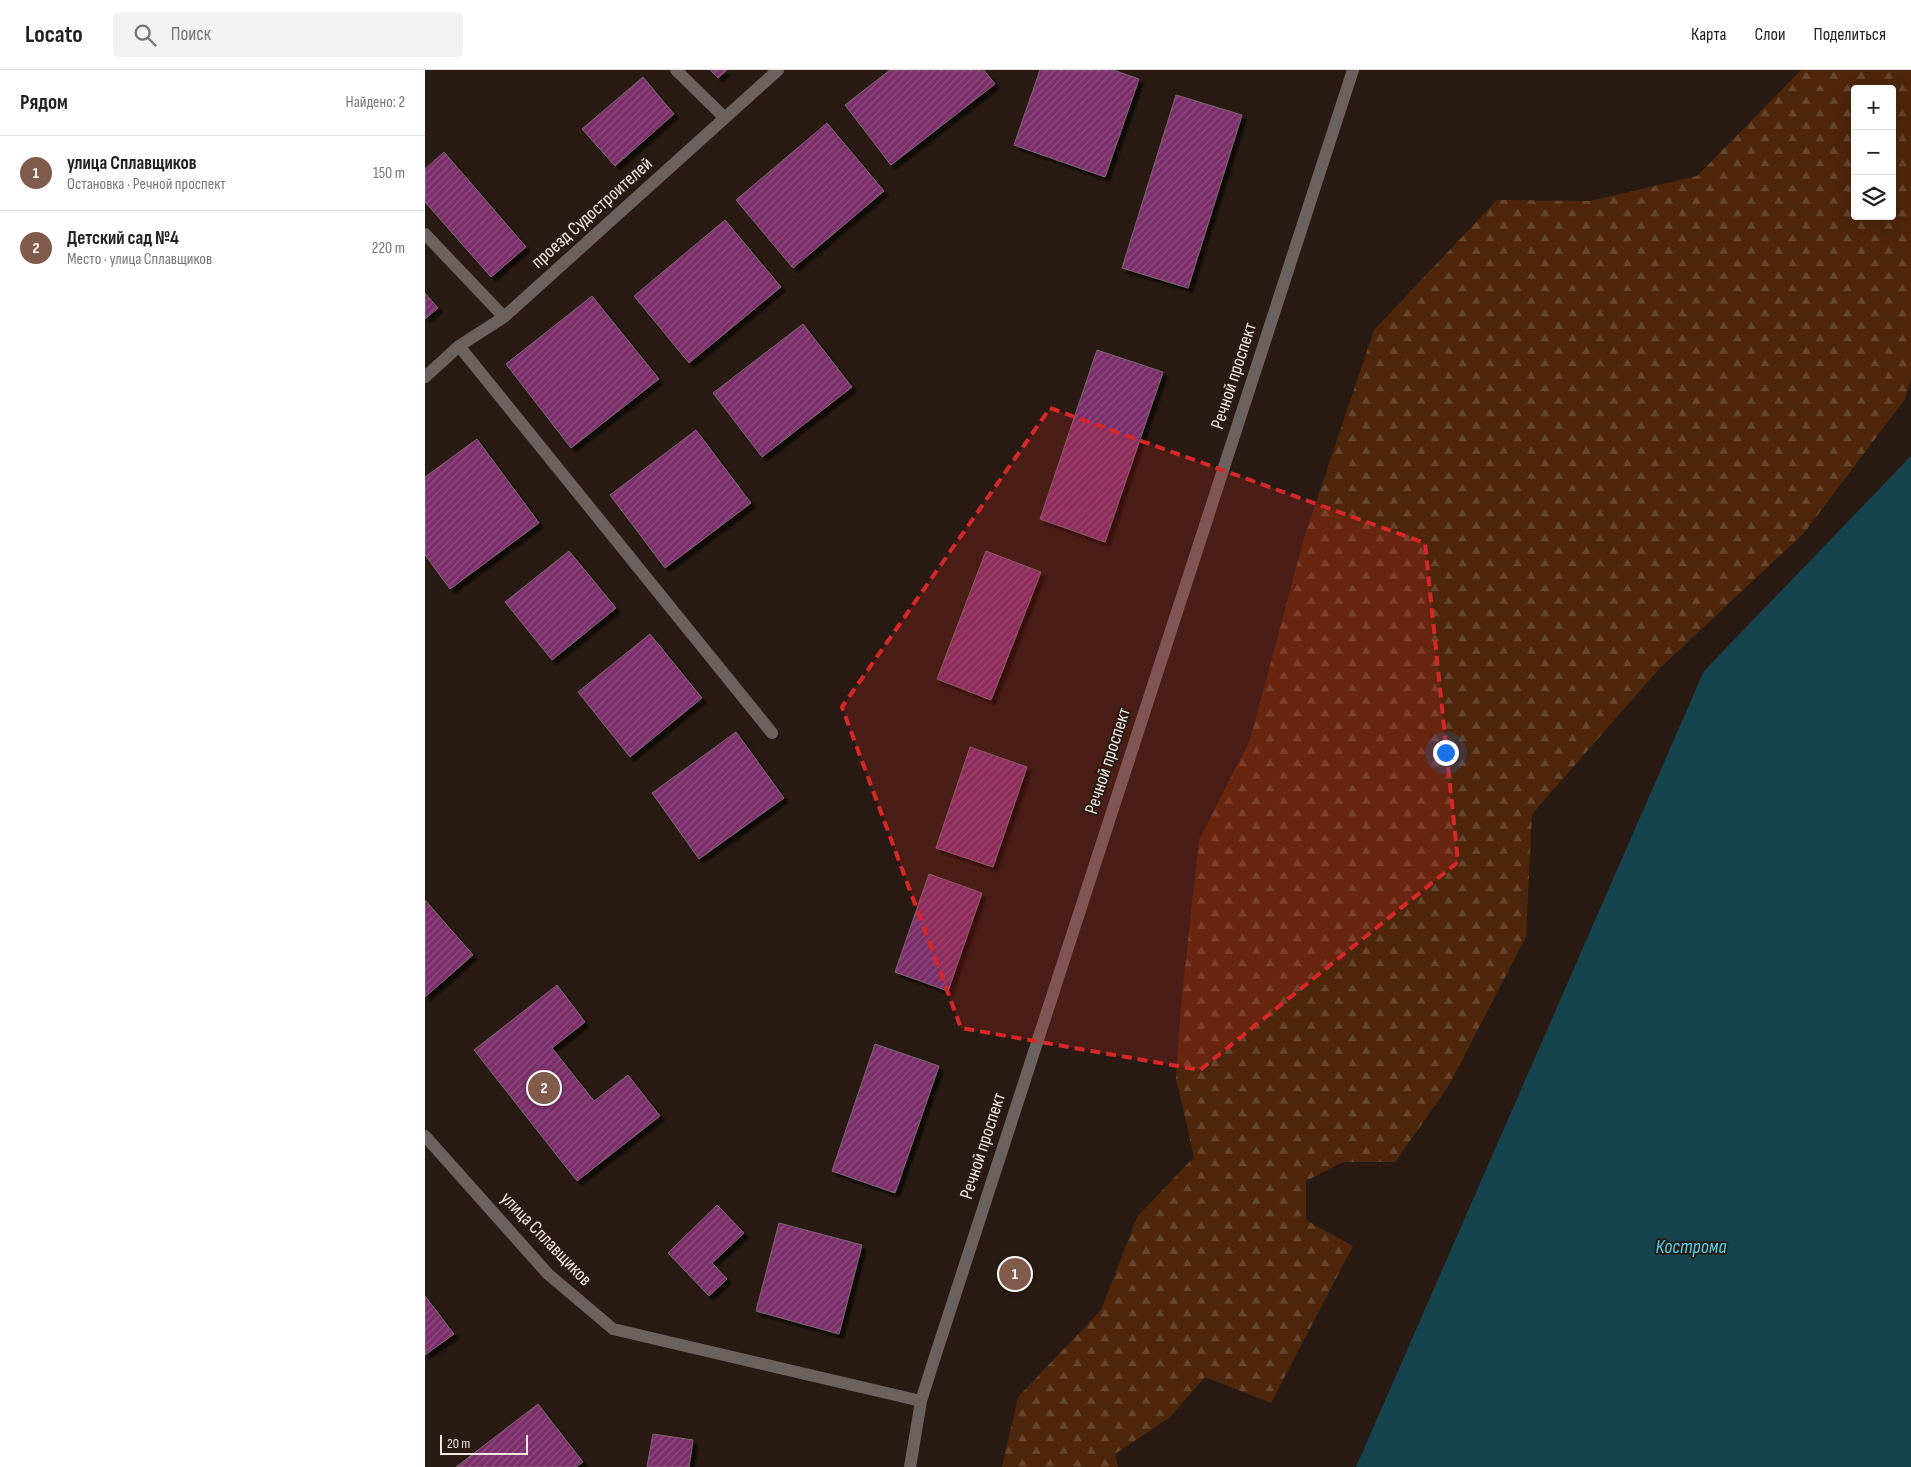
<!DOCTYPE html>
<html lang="ru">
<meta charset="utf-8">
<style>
:root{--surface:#fff;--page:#f2f2f2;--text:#222;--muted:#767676;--line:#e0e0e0;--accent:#805b4b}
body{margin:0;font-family:"Sofia Sans Condensed",sans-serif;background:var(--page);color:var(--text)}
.controls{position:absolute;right:15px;top:15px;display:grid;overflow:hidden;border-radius:5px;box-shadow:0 5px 20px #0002}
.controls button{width:45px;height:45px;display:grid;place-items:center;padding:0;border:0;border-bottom:1px solid var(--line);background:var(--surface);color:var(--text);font:25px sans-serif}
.scale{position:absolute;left:15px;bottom:12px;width:88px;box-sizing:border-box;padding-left:5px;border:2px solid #f0e7e1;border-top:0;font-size:14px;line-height:18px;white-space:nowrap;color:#f0e7e1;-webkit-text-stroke:4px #291b13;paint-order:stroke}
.you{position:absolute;left:1020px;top:682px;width:18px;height:18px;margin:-12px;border:4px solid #fff;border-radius:50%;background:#1a73e8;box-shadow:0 0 0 8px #1a73e833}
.badge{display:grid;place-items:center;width:32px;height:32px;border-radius:50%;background:var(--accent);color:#fff;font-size:16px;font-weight:700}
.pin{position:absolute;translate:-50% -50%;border:2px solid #fff;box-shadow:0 1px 5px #0006}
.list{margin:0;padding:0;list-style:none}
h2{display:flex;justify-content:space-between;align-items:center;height:65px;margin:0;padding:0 20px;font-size:21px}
h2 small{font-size:16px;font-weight:400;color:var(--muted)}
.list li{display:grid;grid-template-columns:32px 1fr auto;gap:15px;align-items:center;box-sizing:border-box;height:75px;padding:0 20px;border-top:1px solid var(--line)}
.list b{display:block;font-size:19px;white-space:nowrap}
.list p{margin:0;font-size:16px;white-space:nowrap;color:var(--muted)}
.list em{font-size:16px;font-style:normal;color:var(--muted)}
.icon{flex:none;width:28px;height:28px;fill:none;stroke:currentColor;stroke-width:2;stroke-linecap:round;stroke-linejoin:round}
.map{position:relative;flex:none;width:1486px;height:1397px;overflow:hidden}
header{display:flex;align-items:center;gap:30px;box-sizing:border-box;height:70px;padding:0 25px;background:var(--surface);border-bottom:1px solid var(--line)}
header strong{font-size:24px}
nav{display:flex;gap:28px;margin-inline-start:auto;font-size:18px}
.search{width:350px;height:45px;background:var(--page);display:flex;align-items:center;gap:12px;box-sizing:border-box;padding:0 18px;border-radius:5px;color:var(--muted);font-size:19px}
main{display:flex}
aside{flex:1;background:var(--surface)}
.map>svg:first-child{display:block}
.forest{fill:url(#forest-firs);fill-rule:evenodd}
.water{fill:#16444e}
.building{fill:url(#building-hatch);stroke:#796873;filter:url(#shadow)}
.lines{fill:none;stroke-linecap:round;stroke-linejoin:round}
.minor{stroke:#6b6260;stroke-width:12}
.marked{fill:#d62828;fill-opacity:0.2;stroke:#d62828;stroke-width:4;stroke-dasharray:10 6;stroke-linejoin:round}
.labels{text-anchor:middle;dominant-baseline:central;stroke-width:4;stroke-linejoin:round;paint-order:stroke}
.street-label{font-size:19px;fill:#f0e7e1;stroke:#291b13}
.water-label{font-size:20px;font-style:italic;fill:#45d9f6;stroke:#291b13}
</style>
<header>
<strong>Locato</strong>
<div class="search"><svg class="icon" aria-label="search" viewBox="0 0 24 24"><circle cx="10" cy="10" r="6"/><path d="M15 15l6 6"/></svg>Поиск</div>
<nav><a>Карта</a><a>Слои</a><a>Поделиться</a></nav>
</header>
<main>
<aside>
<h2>Рядом<small>Найдено: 2</small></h2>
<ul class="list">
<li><span class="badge">1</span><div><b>улица Сплавщиков</b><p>Остановка · Речной проспект</p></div><em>150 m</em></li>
<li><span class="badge">2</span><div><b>Детский сад №4</b><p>Место · улица Сплавщиков</p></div><em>220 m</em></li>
</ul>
</aside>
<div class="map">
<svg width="1486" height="1397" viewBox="0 0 1486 1397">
<defs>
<pattern id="forest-firs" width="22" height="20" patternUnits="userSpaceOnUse" patternTransform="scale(1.25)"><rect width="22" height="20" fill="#4d260b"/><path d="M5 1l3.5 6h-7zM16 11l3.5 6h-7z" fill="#67462e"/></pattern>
<pattern id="building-hatch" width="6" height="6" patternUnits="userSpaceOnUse" patternTransform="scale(1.25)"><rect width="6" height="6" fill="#7c2f6a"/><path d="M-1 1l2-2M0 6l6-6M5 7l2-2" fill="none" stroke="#8f4d7f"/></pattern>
<filter id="shadow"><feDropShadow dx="4.5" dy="4.5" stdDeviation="1" flood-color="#0009"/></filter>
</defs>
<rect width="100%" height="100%" fill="#291b13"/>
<path class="forest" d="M1376,0H1486V308L1480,329L1379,463L1234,599L1107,744L1101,867L1023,1017L970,1092H918L881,1111V1150L928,1176L846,1333L780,1307L745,1347L690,1384L693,1397H577L593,1327L676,1240L712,1147L769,1087L751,1008L756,935L774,770L825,670L879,468L949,260L1072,130L1165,131L1272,106ZM1430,19H1467V146H1430Z"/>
<path class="water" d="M1486,386V1397H931L1279,601Z"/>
<path class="building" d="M285,0H302L293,8Z
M465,0H559L570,14L466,95L420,35Z
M615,0H688L714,9L680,107L589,75Z
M218,7L249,44L190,96L157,59Z
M751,25L817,45L763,218L697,198Z
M402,53L459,121L368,198L311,130Z
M19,82L101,177L66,207L0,132V99Z
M300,150L356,217L264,293L209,226Z
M0,223L13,238L0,249Z
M167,226L234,309L146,378L81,294Z
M378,254L427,317L337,387L288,323Z
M672,280L738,302L680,472L615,449Z
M271,360L326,433L240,498L185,425Z
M52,369L114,453L25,519L0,485V407Z
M144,481L191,538L127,590L80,532Z
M561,481L616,502L566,630L512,609Z
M225,564L277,628L205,687L153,622Z
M311,662L359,728L274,789L227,723Z
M545,677L602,697L568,797L511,778Z
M504,804L557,823L523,921L470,902Z
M0,830L48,885L0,927Z
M132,915L160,952L127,978L169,1031L203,1005L235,1046L152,1111L49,980Z
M450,974L514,996L470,1123L407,1101Z
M292,1135L319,1163L287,1193L302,1209L284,1226L243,1183Z
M354,1153L437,1175L414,1264L331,1241Z
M0,1226L29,1264L0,1285Z
M113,1334L158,1392L151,1397H31Z
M228,1364L268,1370L264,1397H222Z"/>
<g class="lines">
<path class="minor" d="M251,0L300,48
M0,164L79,247
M34,276L347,663
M0,307L34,276L79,247L353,0
M0,1066L123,1204L188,1259L496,1331
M485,1397L496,1331L507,1296L928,0"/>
</g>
<path class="marked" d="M625,338L1000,473L1033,792L775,1000L536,958L417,637Z"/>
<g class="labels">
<g class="street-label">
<text transform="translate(167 143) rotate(-42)">проезд Судостроителей</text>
<text transform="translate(809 306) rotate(-72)">Речной проспект</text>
<text transform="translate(683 691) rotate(-72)">Речной проспект</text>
<text transform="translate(558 1076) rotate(-72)">Речной проспект</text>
<text transform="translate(121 1169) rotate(46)">улица Сплавщиков</text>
</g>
<g class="water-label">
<text x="1266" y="1177">Кострома</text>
</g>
</g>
</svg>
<div class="controls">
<button>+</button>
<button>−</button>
<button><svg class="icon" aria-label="layers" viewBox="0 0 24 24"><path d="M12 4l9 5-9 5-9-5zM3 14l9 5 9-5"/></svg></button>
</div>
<div class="scale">20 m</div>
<div class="you"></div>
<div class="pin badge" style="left:590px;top:1204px">1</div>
<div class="pin badge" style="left:119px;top:1018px">2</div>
</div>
</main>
